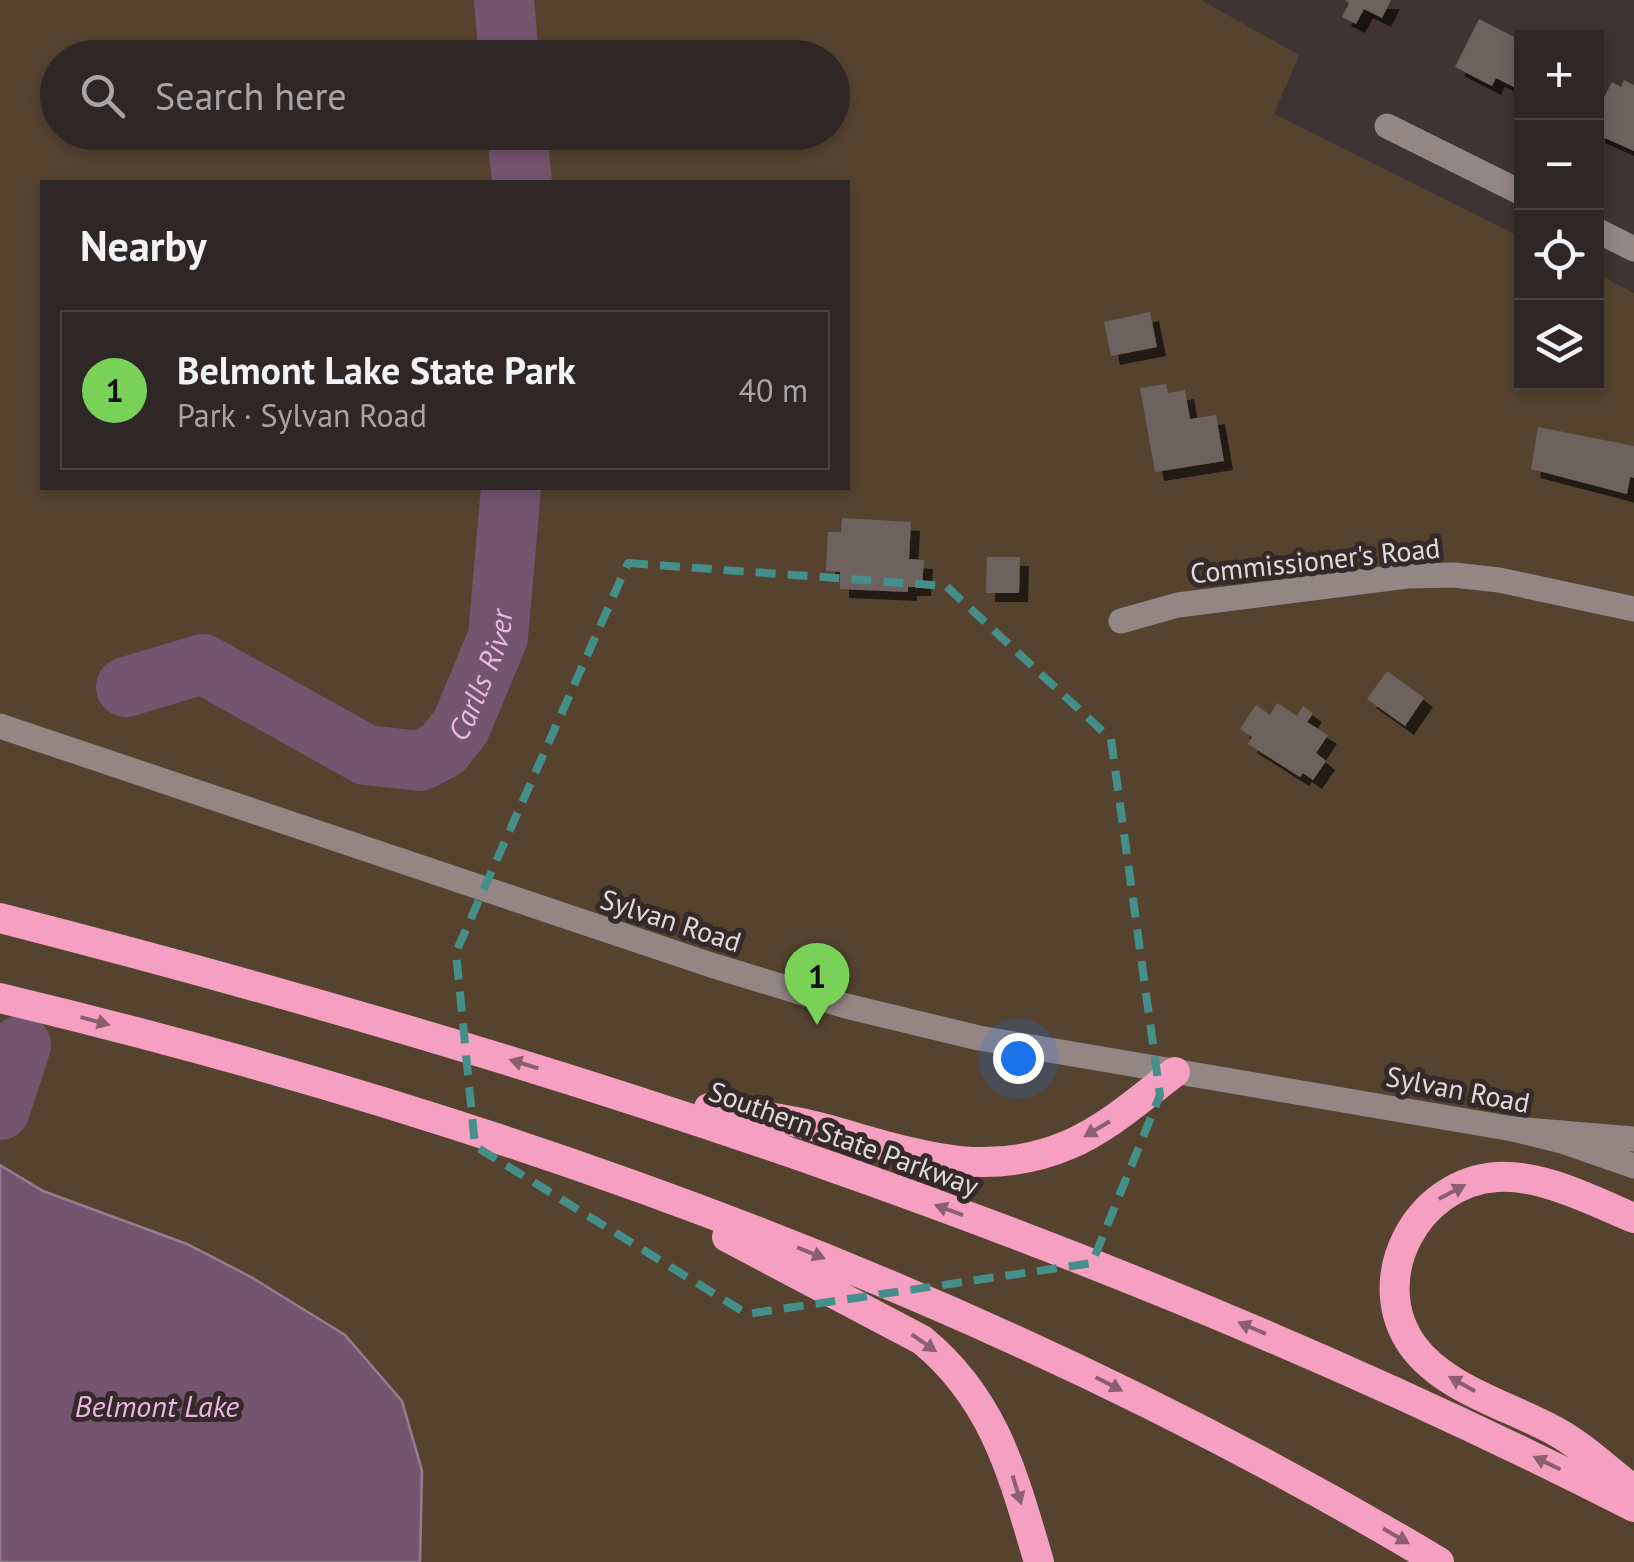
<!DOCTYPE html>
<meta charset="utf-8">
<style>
:root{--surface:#2f2626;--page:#3b3232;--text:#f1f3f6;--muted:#a7a5a7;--line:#4a4343;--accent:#7ad157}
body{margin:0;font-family:"PT Sans",sans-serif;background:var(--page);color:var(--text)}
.controls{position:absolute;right:30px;top:30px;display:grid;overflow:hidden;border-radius:0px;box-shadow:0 5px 15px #0003}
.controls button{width:90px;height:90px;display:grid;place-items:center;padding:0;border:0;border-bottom:2px solid var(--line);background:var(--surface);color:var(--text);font:50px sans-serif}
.you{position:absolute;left:1018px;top:1058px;width:35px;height:35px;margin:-25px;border:8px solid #fff;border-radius:50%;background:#1a73e8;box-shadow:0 0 0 15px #1a73e833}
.badge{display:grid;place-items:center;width:65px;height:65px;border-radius:50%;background:var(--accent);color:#111;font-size:32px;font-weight:700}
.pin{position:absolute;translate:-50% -82px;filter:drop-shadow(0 2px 5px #0008)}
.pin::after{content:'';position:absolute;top:52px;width:35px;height:30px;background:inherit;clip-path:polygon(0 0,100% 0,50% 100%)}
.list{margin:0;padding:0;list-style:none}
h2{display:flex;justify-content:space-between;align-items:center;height:130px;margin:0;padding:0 40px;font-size:42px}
h2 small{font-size:32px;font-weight:400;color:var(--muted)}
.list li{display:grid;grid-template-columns:65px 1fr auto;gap:30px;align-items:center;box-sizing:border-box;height:160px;margin:0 20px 20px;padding:0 20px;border:2px solid var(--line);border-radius:0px}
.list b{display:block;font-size:38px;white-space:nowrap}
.list p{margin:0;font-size:32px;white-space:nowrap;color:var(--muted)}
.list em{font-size:32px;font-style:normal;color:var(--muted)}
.icon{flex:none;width:55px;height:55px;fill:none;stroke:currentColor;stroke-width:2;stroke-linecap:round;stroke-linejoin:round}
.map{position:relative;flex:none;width:1634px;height:1562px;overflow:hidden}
.search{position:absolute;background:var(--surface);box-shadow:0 5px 15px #0003;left:40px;top:40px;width:810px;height:110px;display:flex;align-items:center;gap:25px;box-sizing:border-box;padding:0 35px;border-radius:55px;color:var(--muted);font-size:38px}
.panel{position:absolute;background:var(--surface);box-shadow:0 5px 15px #0003;left:40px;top:180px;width:810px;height:310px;border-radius:0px}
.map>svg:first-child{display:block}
.green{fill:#554330;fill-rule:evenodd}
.water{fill:#745570;stroke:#957d90;stroke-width:2.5}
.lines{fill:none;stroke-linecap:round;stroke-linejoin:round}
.river{stroke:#745570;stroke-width:60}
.building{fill:#6e625e;filter:url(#shadow)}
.minor{stroke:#948685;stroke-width:25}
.tertiary{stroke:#948685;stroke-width:25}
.secondary{stroke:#948685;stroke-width:25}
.motorway{stroke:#f5a0c1;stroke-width:30}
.oneway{fill:#8b5f6d}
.marked{fill:none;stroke:#448f89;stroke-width:8;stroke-dasharray:20 12;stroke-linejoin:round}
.labels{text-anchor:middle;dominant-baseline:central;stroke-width:10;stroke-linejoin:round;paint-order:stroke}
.street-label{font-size:28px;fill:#e2dada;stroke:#352929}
.water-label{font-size:30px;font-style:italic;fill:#ecb6e4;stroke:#352929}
</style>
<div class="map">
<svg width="1634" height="1562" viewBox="0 0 1634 1562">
<defs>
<filter id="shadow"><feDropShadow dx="9" dy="9" stdDeviation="0" flood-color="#0009"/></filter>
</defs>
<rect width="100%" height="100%" fill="#3f3333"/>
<path class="green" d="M0,0H1201L1299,55L1274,114L1521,237L1522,382H1596L1597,274L1634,293V1562H0ZM58,58H832V132H58ZM42,182H848V488H42Z"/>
<path class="water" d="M0,1165L43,1191L187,1244L251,1277L345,1335L402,1401L422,1471L420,1562H0Z"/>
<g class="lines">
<g class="river">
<path d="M504,0L509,58"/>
<path d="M517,132L522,182"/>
<path id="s1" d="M126,687L203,664L366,755L420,761L443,749L461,726L498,637L511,488"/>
<path d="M0,1110L21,1045"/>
</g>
</g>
<path class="building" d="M1345,0H1391L1382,18L1364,9L1356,24L1342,17L1349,3Z
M1479,19L1522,41V91L1496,78L1492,86L1455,67Z
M1624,80L1634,85V151L1596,134V113L1612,82L1621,87Z
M1150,312L1157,347L1111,356L1104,322Z
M1166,384L1168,393L1185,390L1190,419L1216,415L1224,461L1155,472L1140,388Z
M1538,427L1634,446V478L1630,477L1627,494L1531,469Z
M842,518L911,522L909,559L924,560L922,587H908V592L840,589V572L826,571L828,532H841Z
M987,557H1020L1019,593H986Z
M1387,671L1424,698L1405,726L1367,699Z
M1277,703L1297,716L1303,706L1313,713L1307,722L1328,735L1316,753L1326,761L1313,780L1303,773L1300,777L1248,744L1252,737L1240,729L1256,705L1270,715Z"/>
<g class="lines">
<path class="minor" d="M1387,126L1522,193
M1596,230L1634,249
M1121,621L1178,605L1407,576L1454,575L1499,580L1634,609"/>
<path class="tertiary" d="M0,726L711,965L846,1006L979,1038L1513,1129L1562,1141L1634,1166"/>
<path class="secondary" d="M1513,1129L1634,1139"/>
<path class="motorway" d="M0,918C562,1062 1116,1243 1634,1507
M0,998C502,1118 995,1296 1439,1562
M709,1108C746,1114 786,1118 822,1128C908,1151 980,1182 1068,1145C1108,1128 1142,1097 1175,1072
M1634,1218C1593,1201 1542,1174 1497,1177C1417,1182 1365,1279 1413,1346C1444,1389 1510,1406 1555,1431C1583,1446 1608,1471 1634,1490
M727,1237L922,1340C995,1400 1013,1475 1039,1562"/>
</g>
<defs><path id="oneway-solid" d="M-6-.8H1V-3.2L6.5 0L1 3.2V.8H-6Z" transform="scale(2.5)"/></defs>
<g class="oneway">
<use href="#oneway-solid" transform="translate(95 1021) rotate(15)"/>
<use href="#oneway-solid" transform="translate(524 1064) rotate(-163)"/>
<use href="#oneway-solid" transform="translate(1097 1129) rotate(149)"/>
<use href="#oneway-solid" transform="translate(1452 1192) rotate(-28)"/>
<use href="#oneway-solid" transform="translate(949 1210) rotate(-160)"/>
<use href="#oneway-solid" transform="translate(811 1253) rotate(22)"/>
<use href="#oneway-solid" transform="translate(1252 1328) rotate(-157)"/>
<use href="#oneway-solid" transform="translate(924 1343) rotate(35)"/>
<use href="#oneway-solid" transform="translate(1109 1384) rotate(27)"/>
<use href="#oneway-solid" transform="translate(1462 1384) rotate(-151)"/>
<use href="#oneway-solid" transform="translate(1547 1463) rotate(-154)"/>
<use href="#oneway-solid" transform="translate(1017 1490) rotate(73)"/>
<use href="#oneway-solid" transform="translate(1396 1536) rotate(30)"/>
</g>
<path class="marked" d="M628,563L946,586L1111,739L1160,1095L1092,1263L747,1314L475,1146L456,952Z"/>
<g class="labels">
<g class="street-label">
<text transform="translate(1315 560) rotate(-6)">Commissioner's Road</text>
<text transform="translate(671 920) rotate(18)">Sylvan Road</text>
<text transform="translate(1458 1089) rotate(11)">Sylvan Road</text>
<text transform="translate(844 1138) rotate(20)">Southern State Parkway</text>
</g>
<g class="water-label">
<text stroke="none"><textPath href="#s1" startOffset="432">Carlls River</textPath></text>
<text x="157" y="1405">Belmont Lake</text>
</g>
</g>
</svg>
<div class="controls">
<button>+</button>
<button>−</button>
<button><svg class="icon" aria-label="locate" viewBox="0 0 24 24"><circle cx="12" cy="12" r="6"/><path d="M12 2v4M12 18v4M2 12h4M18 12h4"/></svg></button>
<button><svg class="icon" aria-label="layers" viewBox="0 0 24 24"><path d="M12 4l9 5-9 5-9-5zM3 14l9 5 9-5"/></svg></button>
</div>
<div class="you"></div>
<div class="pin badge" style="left:817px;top:1025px">1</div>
<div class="search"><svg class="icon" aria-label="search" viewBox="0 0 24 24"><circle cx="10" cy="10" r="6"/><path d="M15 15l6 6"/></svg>Search here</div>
<section class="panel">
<h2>Nearby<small></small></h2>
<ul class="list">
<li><span class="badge">1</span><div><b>Belmont Lake State Park</b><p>Park · Sylvan Road</p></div><em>40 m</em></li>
</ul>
</section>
</div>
